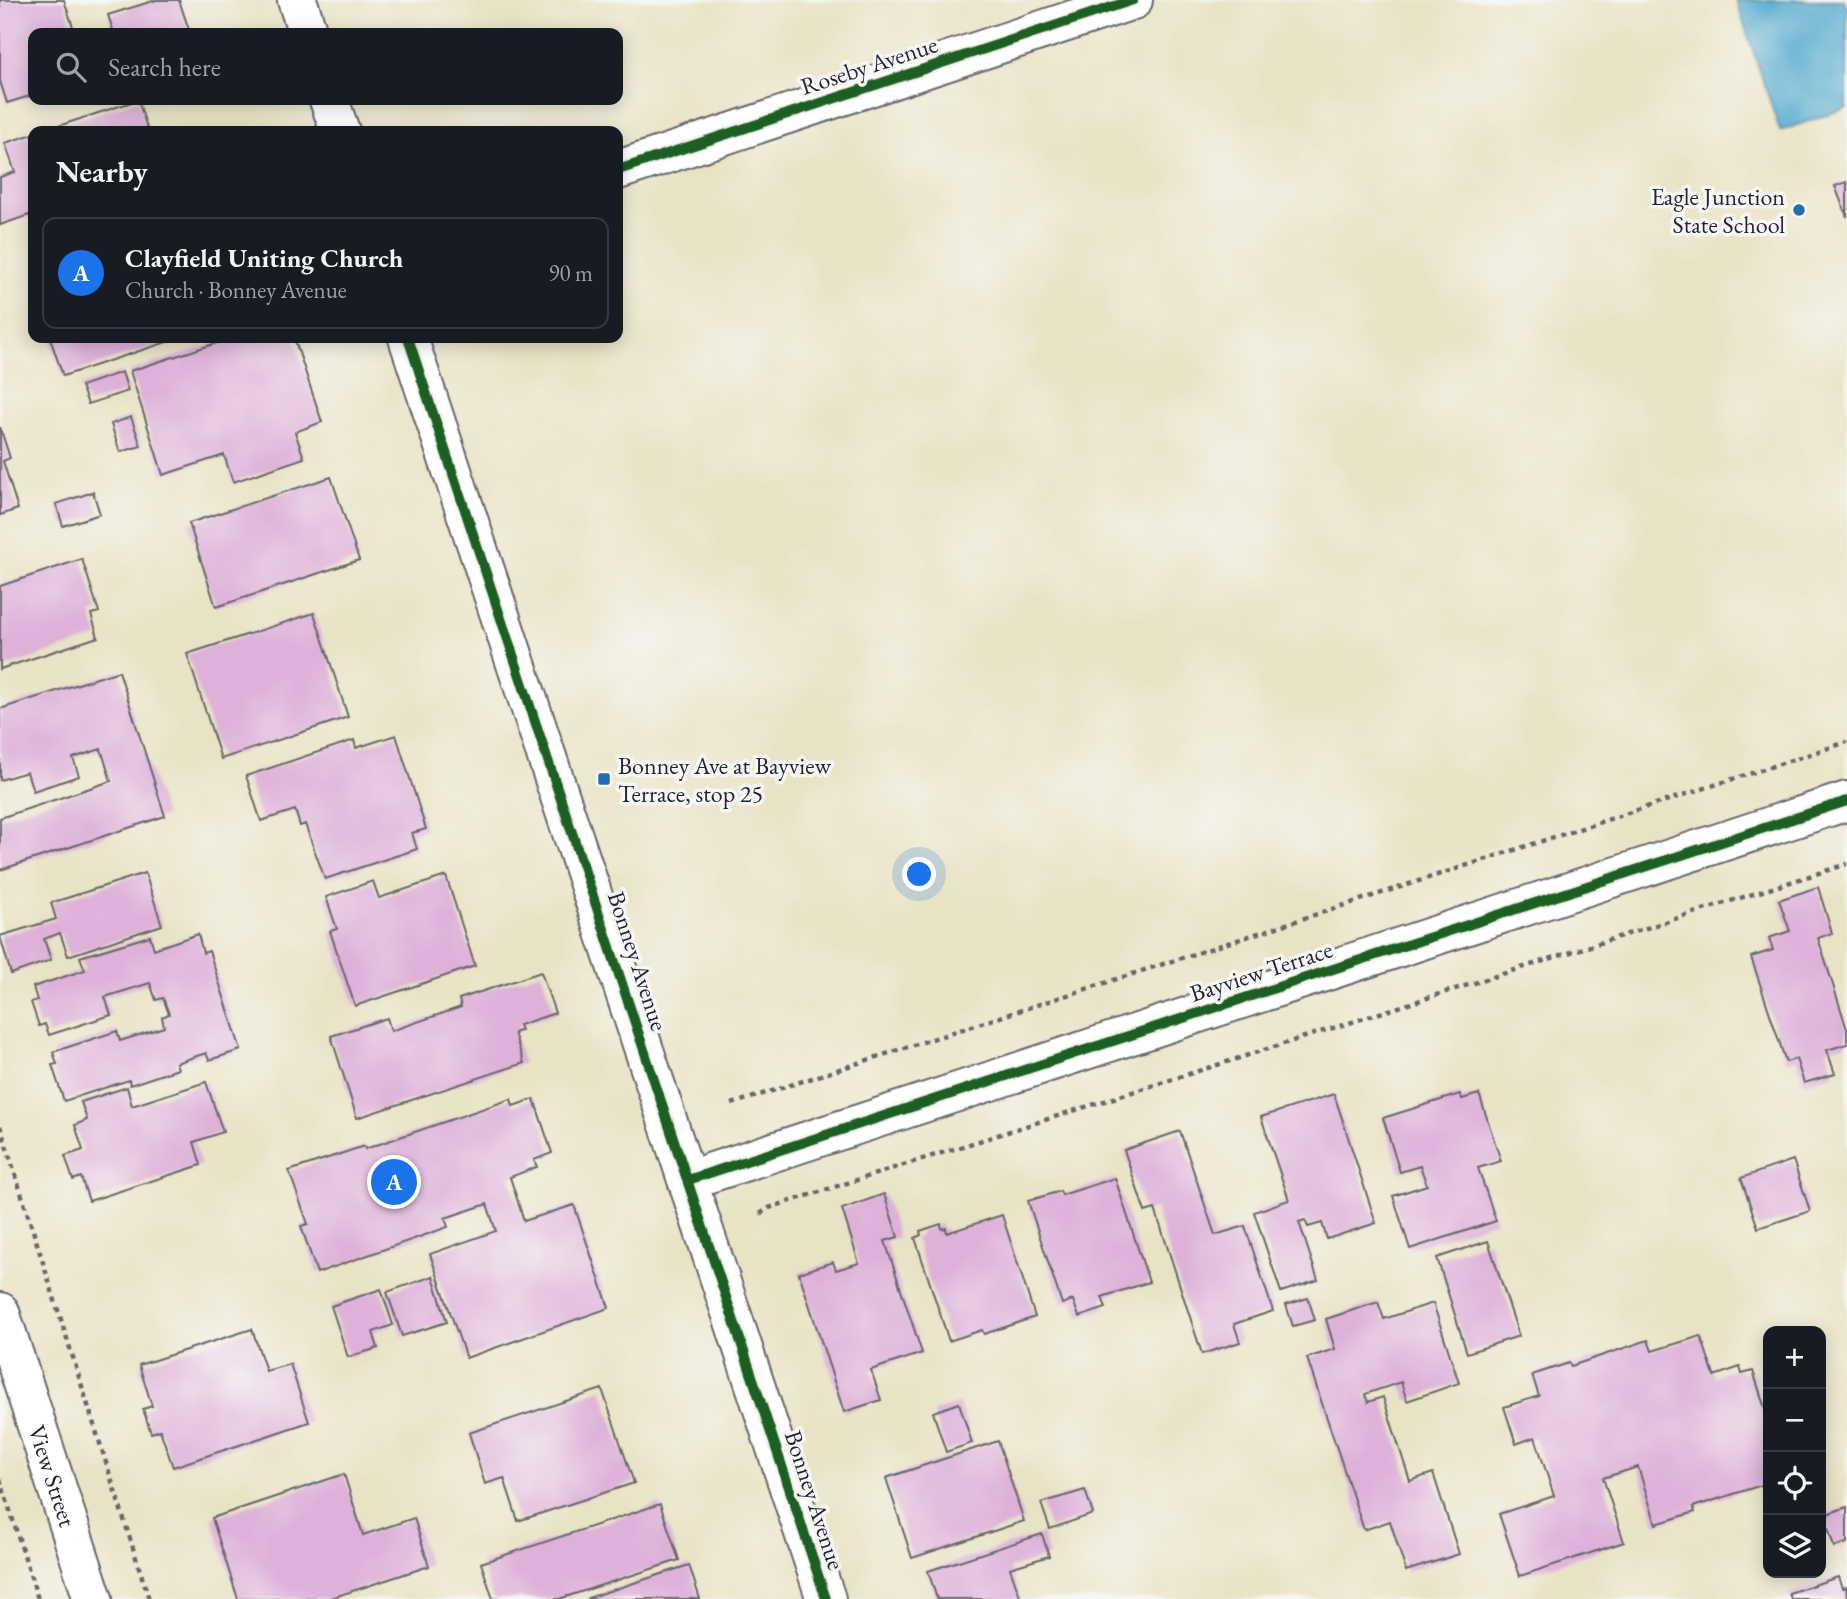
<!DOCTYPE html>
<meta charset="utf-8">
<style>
:root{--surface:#171b24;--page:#242831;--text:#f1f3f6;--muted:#9ea1a6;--line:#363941;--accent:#1a73e8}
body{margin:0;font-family:"EB Garamond",serif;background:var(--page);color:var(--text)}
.controls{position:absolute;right:21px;bottom:21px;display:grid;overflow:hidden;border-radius:14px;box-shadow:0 4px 18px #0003}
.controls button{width:63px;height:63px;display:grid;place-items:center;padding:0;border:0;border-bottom:2px solid var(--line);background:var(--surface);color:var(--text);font:35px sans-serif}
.you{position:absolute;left:920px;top:875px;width:24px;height:24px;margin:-18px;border:5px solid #fff;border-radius:50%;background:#1a73e8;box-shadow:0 0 0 10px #1a73e833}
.badge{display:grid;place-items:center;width:46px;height:46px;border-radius:50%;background:var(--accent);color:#fff;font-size:23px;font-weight:700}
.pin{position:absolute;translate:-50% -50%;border:4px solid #fff;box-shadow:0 2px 7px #0006}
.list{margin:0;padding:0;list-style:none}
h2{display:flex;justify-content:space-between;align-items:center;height:91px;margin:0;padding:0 28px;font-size:30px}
h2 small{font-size:23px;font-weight:400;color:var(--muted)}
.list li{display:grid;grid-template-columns:46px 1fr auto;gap:21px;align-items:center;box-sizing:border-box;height:112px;margin:0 14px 14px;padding:0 14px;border:2px solid var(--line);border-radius:14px}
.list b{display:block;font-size:26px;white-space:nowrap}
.list p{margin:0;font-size:23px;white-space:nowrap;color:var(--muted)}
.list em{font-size:23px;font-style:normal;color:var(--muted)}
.icon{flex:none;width:38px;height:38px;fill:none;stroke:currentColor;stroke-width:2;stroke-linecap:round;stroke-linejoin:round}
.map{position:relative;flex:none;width:1847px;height:1599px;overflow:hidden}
.search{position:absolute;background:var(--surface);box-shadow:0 4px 18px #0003;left:28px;top:28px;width:595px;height:77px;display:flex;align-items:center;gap:18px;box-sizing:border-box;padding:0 24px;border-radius:14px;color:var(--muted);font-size:26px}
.panel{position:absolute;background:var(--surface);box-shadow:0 4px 18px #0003;left:28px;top:126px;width:595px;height:217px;border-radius:14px}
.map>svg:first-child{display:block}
.water{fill:#51a9ce;stroke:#3a6684;stroke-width:2}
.building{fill:#deb1d9}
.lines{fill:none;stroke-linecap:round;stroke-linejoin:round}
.minor-casing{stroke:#68666b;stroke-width:42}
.path{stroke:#68666b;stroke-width:4.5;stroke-dasharray:5 5;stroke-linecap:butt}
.minor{stroke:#fff;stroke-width:38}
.cycleway-casing{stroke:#f6f6f2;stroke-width:15}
.cycleway{stroke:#1b5e20;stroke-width:10}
.poi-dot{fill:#1f6fb2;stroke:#f6f6f2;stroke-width:2.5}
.labels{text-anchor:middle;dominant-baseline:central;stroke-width:7;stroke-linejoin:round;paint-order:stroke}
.street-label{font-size:24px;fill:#22223b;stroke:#f6f6f2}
.poi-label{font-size:24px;fill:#22223b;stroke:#f6f6f2;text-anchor:end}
</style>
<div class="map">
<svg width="1847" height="1599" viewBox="0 0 1847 1599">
<rect width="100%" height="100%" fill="#f6f6f2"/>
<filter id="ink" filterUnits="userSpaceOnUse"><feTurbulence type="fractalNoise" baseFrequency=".0143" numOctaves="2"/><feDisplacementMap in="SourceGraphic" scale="14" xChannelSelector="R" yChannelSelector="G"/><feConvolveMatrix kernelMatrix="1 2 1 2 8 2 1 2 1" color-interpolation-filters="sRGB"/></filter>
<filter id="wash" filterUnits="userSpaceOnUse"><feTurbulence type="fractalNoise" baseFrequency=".00686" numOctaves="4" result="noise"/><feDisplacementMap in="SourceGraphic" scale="28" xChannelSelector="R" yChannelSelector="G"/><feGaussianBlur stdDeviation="1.57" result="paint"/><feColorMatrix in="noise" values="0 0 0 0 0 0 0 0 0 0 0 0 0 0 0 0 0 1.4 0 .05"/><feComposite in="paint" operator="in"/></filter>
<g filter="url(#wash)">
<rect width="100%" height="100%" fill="#e9e3c5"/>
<path class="water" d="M1736,0H1844L1847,9V108L1780,131Z"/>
<g id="blocks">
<path class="building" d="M0,0H64L75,33H33V95L7,103L0,81Z
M156,0H179L190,33H114L108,15Z
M138,100L148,131H43Z
M33,134V226L29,215L0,225V177L15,172L5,143Z
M1847,182V217L1835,186Z
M50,338H179L63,376Z
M232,338H294L322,422L295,432L304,458L233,482L224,455L163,475L130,371Z
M122,372L128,391L88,404L81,386Z
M131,417L141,446L120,452L111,424Z
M0,427L10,458L3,461L18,509L0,515Z
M331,477L359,560L216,607L189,523Z
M93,492L100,514L63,526L56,504Z
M82,559L99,612L91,614L98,637L0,669V586Z
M314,613L348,717L221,759L187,654Z
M119,671L165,816L0,870V818L111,781L101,749L73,758L79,776L33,791L27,772L0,780V709Z
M396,735L426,829L412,833L417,849L325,879L305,824L300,826L295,810L261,821L246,776L354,740L356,748Z
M145,873L162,925L68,956L60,933L44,939L51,960L11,974L0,936L56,919L51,903Z
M446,876L475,966L355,1006L330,931L337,929L326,897L373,881L379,898Z
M1818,887L1832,933L1818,938L1847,1029V1044L1827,1050L1835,1074L1804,1083L1796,1059L1786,1062L1751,957L1773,950L1769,938L1790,931L1779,900Z
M198,934L203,953L209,951L241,1050L209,1060L206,1053L176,1063L178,1069L130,1085L129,1080L64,1101L52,1065L57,1064L53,1052L117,1031L120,1041L164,1027L162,1017L169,1014L163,998L156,1000L150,983L105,997L111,1015L49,1035L45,1024L39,1026L31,1002L37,1000L33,987L85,970L80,957L150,936L154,949Z
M541,972L555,1013L519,1025L521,1030L514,1033L524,1063L357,1118L331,1036L387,1018L391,1031L461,1007L459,999Z
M206,1082L223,1132L194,1142L201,1165L89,1201L81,1177L73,1180L65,1156L83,1150L75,1125L87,1120L81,1102L127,1087L132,1106Z
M1334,1094L1376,1223L1327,1239L1322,1223L1308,1227L1305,1220L1299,1222L1318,1280L1281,1292L1254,1212L1289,1200L1261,1117Z
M1460,1094L1462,1099L1479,1094L1501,1161L1478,1168L1496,1221L1410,1249L1393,1196L1427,1185L1420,1166L1400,1172L1383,1118Z
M511,1099L513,1106L534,1099L552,1153L534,1160L537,1167L510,1177L524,1221L574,1205L609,1308L466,1358L430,1254L496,1231L487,1204L445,1218L448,1227L317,1273L301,1226L308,1224L289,1171L364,1146L365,1149Z
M1180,1131L1215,1235L1245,1226L1273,1311L1234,1324L1240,1342L1202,1354L1155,1209L1145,1212L1124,1150Z
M1793,1160L1810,1211L1758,1228L1741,1178Z
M1115,1178L1149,1282L1102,1297L1106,1308L1079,1317L1073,1300L1062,1304L1028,1201L1060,1191L1062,1195Z
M884,1194L898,1237L885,1241L922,1353L871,1370L881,1400L844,1412L799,1273L833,1262L836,1270L859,1263L842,1209Z
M1002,1215L1035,1317L984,1334L982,1330L949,1341L915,1238L921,1235L920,1231L941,1224L942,1229L946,1228L947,1233Z
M1488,1241L1519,1336L1467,1353L1437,1258Z
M433,1276L447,1322L402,1336L387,1292Z
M381,1289L393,1325L373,1332L378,1348L348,1357L331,1306Z
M1308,1298L1315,1320L1293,1326L1286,1305Z
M1378,1302L1384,1319L1433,1303L1459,1383L1407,1401L1401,1382L1365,1394L1368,1402L1383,1397L1410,1481L1433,1473L1459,1554L1406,1571L1390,1521L1364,1530L1307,1358L1335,1349L1326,1319Z
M252,1329L266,1371L290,1364L309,1422L173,1467L160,1430L151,1433L143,1409L152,1406L139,1365Z
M1701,1336L1714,1376L1740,1367L1742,1374L1753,1371L1768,1418V1483L1693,1507L1695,1512L1656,1524L1638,1467L1603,1478L1624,1542L1520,1576L1499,1514L1554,1496L1535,1437L1516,1444L1504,1407L1539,1396L1532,1375L1569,1363L1571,1366L1648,1340L1652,1351Z
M602,1389L634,1483L518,1521L504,1478L485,1484L469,1433Z
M959,1403L972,1443L946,1452L933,1412Z
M998,1441L1024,1521L912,1558L886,1478Z
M344,1474L363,1535L414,1518L429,1566L328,1599H238L212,1518Z
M1085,1490L1093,1514L1050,1529L1041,1503Z
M660,1504L679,1560L559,1599H493L481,1563Z
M1847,1507V1543L1834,1547L1824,1515Z
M1042,1534L1049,1556L1010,1568L1021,1599H937L928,1571Z
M689,1565L700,1599H588V1598Z
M1838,1577L1842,1588L1846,1587L1847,1599H1791L1789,1593Z"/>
</g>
</g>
<g filter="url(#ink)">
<use href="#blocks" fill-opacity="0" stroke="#68666b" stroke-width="2"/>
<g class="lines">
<g class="minor-casing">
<g id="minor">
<path d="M297,0L308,33"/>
<path d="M329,100L340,131"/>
<path d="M618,170L1133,0"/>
<path d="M408,338L826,1599"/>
<path d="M688,1180L1847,801"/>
<path id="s1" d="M0,1312L93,1599"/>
</g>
</g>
<path class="path" d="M732,1104L1847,742
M0,1126L149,1599
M760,1214L769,1208L1847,864
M0,1479L38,1599"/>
<use href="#minor" class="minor"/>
<g class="cycleway-casing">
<path id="cycleway" d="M618,170L1133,0
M408,338L826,1599
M688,1180L1847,801"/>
</g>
<use href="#cycleway" class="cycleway"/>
</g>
</g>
<g class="poi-dot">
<circle cx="1799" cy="210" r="7"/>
<rect x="597" y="772" width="14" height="14" rx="3.5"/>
</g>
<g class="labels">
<g class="street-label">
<text transform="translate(869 65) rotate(-18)">Roseby Avenue</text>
<text transform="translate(638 961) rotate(72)">Bonney Avenue</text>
<text transform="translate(1261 971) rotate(-18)">Bayview Terrace</text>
<text stroke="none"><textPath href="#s1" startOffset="172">View Street</textPath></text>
<text transform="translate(815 1500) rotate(72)">Bonney Avenue</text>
</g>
<g class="poi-label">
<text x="1785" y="196">Eagle Junction<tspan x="1785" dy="28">State School</tspan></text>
<text x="618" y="765" text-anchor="start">Bonney Ave at Bayview<tspan x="618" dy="28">Terrace, stop 25</tspan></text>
</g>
</g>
</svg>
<div class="controls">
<button>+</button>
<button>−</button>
<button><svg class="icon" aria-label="locate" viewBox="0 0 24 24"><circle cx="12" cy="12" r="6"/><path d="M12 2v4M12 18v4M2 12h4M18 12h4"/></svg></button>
<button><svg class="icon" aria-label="layers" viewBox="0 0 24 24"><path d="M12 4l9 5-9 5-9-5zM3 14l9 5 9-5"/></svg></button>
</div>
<div class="you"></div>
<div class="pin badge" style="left:394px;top:1182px">A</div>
<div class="search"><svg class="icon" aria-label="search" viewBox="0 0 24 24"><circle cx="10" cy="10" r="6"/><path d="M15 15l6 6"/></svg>Search here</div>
<section class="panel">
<h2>Nearby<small></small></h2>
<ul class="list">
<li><span class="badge">A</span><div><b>Clayfield Uniting Church</b><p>Church · Bonney Avenue</p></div><em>90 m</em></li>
</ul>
</section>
</div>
